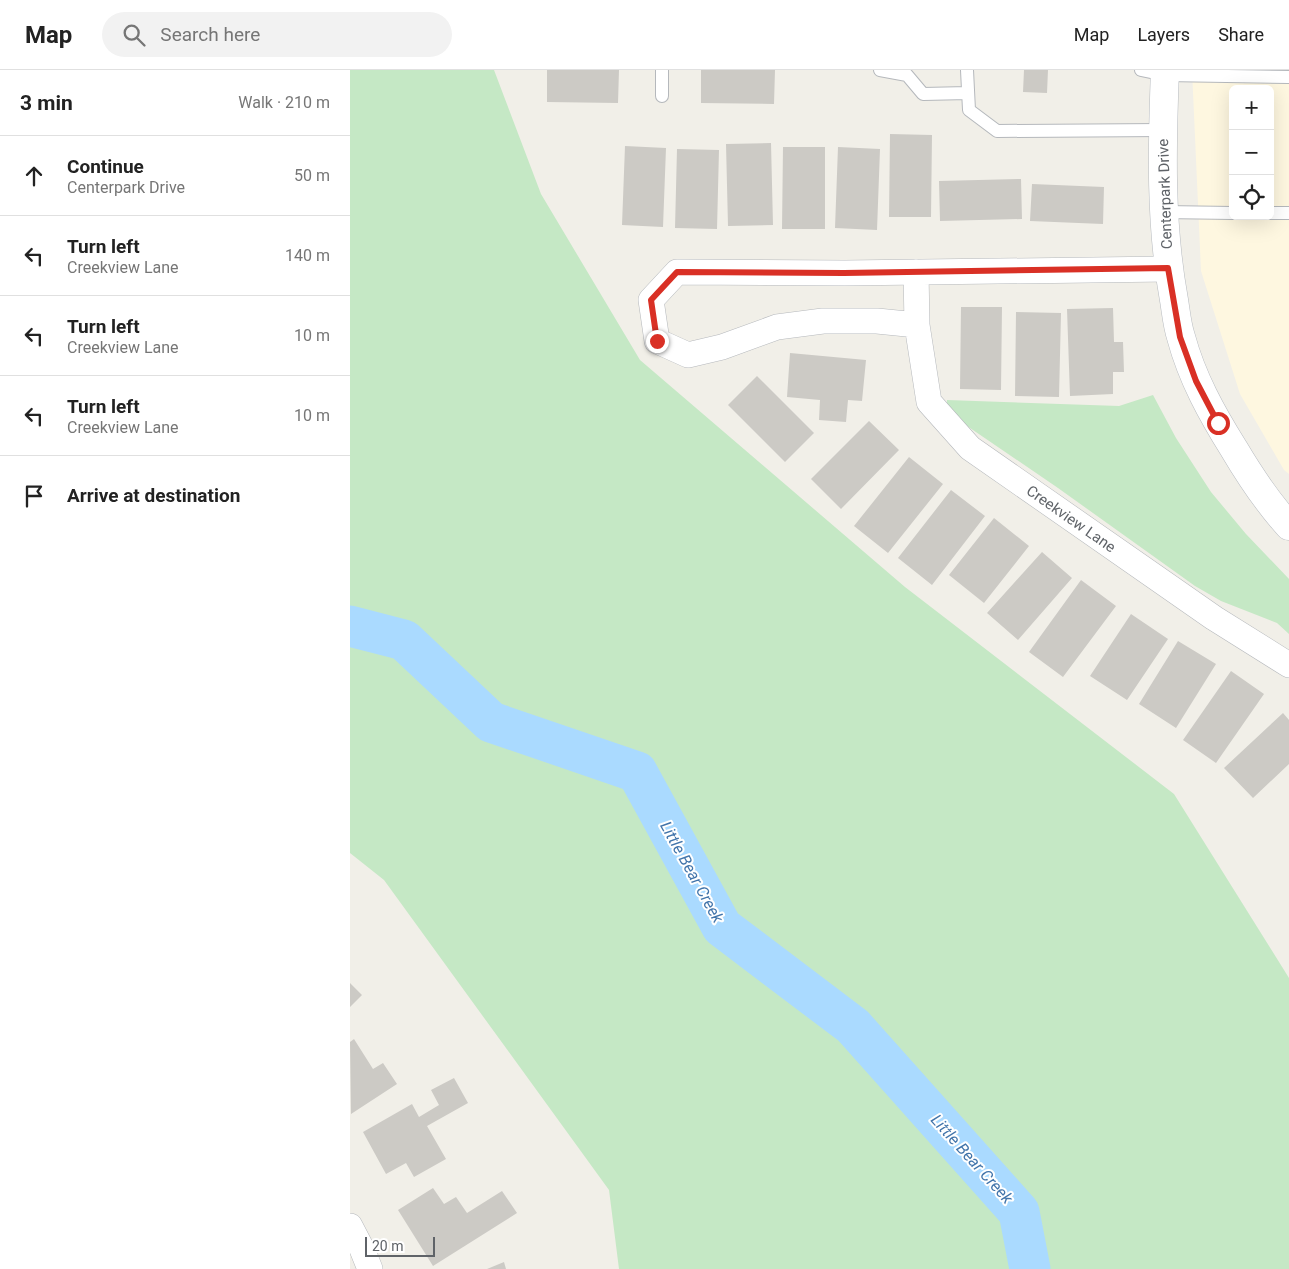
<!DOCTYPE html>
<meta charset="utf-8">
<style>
:root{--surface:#fff;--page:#f2f2f2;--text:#222;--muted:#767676;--line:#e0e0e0}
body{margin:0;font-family:Roboto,sans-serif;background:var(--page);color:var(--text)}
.controls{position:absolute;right:15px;top:15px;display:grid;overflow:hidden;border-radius:8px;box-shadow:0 5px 20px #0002}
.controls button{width:45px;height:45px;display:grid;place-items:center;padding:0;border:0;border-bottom:1px solid var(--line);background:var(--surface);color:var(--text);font:25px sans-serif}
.scale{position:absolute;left:15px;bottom:12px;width:70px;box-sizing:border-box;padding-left:5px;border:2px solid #5f6368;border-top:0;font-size:14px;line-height:18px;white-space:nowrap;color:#5f6368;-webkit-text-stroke:4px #fff;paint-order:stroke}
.stop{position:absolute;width:15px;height:15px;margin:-11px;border:4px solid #d93025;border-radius:50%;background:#fff}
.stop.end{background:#d93025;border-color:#fff;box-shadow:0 1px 5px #0008}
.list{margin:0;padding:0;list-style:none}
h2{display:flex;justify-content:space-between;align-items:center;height:65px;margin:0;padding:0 20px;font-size:21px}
h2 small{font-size:16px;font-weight:400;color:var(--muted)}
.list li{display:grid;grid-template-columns:32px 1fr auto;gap:15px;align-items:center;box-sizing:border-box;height:80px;padding:0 20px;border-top:1px solid var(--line)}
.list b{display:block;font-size:19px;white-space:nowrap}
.list p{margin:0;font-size:16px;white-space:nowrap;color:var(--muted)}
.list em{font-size:16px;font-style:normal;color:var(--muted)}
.icon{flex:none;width:28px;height:28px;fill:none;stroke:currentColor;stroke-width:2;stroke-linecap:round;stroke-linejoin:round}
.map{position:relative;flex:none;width:939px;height:1199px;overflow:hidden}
header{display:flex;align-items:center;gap:30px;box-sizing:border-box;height:70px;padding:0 25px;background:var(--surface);border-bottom:1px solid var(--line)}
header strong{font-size:24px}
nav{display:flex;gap:28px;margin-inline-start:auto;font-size:18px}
.search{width:350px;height:45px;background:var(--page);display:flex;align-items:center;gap:12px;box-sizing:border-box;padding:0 18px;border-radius:28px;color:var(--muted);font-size:19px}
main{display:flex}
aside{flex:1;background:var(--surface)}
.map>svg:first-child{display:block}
.commercial{fill:#fef7e0;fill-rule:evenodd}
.green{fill:#c5e8c5}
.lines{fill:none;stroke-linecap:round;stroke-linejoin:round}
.river{stroke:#aadaff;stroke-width:41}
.building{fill:#cccac5}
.lane-casing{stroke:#b5b8bc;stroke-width:14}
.street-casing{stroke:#b5b8bc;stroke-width:26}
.secondary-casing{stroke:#b6babf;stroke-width:29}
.lane{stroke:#fff;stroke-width:12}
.street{stroke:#fff;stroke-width:25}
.secondary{stroke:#fff;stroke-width:28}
.route{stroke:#d93025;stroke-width:6}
.labels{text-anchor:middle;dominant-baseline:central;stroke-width:4;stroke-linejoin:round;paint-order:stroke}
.street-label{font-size:15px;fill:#5f6368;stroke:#fff}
.water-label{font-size:16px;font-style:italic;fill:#4174aa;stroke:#fff}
</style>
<header>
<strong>Map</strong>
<div class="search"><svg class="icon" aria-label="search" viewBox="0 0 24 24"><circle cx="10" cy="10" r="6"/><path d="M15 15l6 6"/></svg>Search here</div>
<nav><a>Map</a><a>Layers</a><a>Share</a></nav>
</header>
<main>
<aside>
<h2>3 min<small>Walk · 210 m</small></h2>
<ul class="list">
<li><svg class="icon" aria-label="ahead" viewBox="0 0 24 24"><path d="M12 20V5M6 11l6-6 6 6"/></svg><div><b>Continue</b><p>Centerpark Drive</p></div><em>50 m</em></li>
<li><svg class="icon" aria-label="left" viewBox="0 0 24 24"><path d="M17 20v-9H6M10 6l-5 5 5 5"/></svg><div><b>Turn left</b><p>Creekview Lane</p></div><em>140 m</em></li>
<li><svg class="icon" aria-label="left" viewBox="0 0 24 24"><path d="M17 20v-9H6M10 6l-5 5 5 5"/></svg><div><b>Turn left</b><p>Creekview Lane</p></div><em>10 m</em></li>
<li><svg class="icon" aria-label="left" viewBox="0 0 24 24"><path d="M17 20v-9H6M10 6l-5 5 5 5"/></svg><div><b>Turn left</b><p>Creekview Lane</p></div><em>10 m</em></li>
<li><svg class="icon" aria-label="arrive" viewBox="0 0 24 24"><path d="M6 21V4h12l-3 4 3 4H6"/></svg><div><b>Arrive at destination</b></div></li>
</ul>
</aside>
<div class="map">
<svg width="939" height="1199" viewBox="0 0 939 1199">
<rect width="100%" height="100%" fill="#f1efe8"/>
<path class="commercial" d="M842,0H939V404L934,400L890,324L851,201ZM883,19H920V146H883Z"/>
<path class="green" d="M0,0H144L191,124L290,290L555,517L824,724L939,908V1199H269L259,1120L34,810L0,783Z
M803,325L826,368L861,422L896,464L939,509V564L927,553L871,531L845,516L708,418L601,345L597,338V330L769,336Z"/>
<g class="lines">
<path class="river" d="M0,556L54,570L141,652L287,702L372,857L503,956L669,1142L680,1199"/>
</g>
<path class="building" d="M197,0H269L268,33L197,32Z
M351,0H425L424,34L351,33Z
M674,0H698L697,23L673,22Z
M540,64L582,65L581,147H539Z
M421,73L423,155L378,156L376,74Z
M275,76L316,78L313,157L272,155Z
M433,77H475V159H432Z
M488,77L530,79L527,160L485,158Z
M327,79L369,80L367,159L325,158Z
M671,109L672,149L590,151L589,111Z
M682,114L754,117L753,154L680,151Z
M611,237H652L651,320L610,319Z
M763,238L764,272H773L774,302H763V324L720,326L717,239Z
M666,242L711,243L709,327L665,326Z
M440,283L516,290L512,331L498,330L496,352L469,350L470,330L437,327Z
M407,306L464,363L435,392L378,335Z
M519,351L549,380L491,439L461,409Z
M559,387L593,414L538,483L504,456Z
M601,420L635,446L582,515L548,488Z
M644,448L679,476L634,533L599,505Z
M692,482L722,508L668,570L637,543Z
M731,510L766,536L713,607L679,582Z
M781,544L818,569L777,630L740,606Z
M828,571L866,594L826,658L789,634Z
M881,601L914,624L866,693L833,670Z
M933,643L939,650V694L903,728L874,698Z
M0,913L12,925L0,937Z
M4,969L23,999L33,993L47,1014L1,1044L0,972Z
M104,1008L118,1033L77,1056L96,1089L64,1107L56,1093L36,1104L13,1062L62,1034L69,1047L89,1035L81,1020Z
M83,1118L94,1134L106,1127L117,1143L152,1121L167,1143L83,1196L48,1140Z
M154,1192L156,1199H137Z"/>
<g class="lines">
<g class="lane-casing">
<path id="lane" d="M530,0L557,5L573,24L618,23
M617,0L619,40L647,61L813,60
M791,0L815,5L939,7
M312,26V0
M813,142L883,143
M920,143H939"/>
</g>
<g class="street-casing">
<path id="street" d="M818,199L495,203L327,202L301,230L307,271L338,285L372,277L427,257L473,251H527L567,255L579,332L620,378L864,548L939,595
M566,202L567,255
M0,1156L12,1179L20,1199"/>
</g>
<g class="secondary-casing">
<path id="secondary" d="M815,0C812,77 810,154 824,230C826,242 827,255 831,267C842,308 862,344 884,379C900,406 918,433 939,456"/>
</g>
<use href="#lane" class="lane"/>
<use href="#street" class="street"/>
<use href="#secondary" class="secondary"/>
</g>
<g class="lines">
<path class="route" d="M307,271L301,230L327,202L494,203L818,198L830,267L846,311L868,353"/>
</g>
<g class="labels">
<g class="street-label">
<text transform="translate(815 124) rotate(-92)">Centerpark Drive</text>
<text transform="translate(721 449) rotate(35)">Creekview Lane</text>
</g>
<g class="water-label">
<text transform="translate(342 802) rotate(61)">Little Bear Creek</text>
<text transform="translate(622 1089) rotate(48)">Little Bear Creek</text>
</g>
</g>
</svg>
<div class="controls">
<button>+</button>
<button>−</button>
<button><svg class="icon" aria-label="locate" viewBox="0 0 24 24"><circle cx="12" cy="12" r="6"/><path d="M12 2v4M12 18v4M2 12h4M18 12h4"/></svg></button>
</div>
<div class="scale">20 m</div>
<div class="stop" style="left:868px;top:353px"></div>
<div class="stop end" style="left:307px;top:271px"></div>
</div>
</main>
